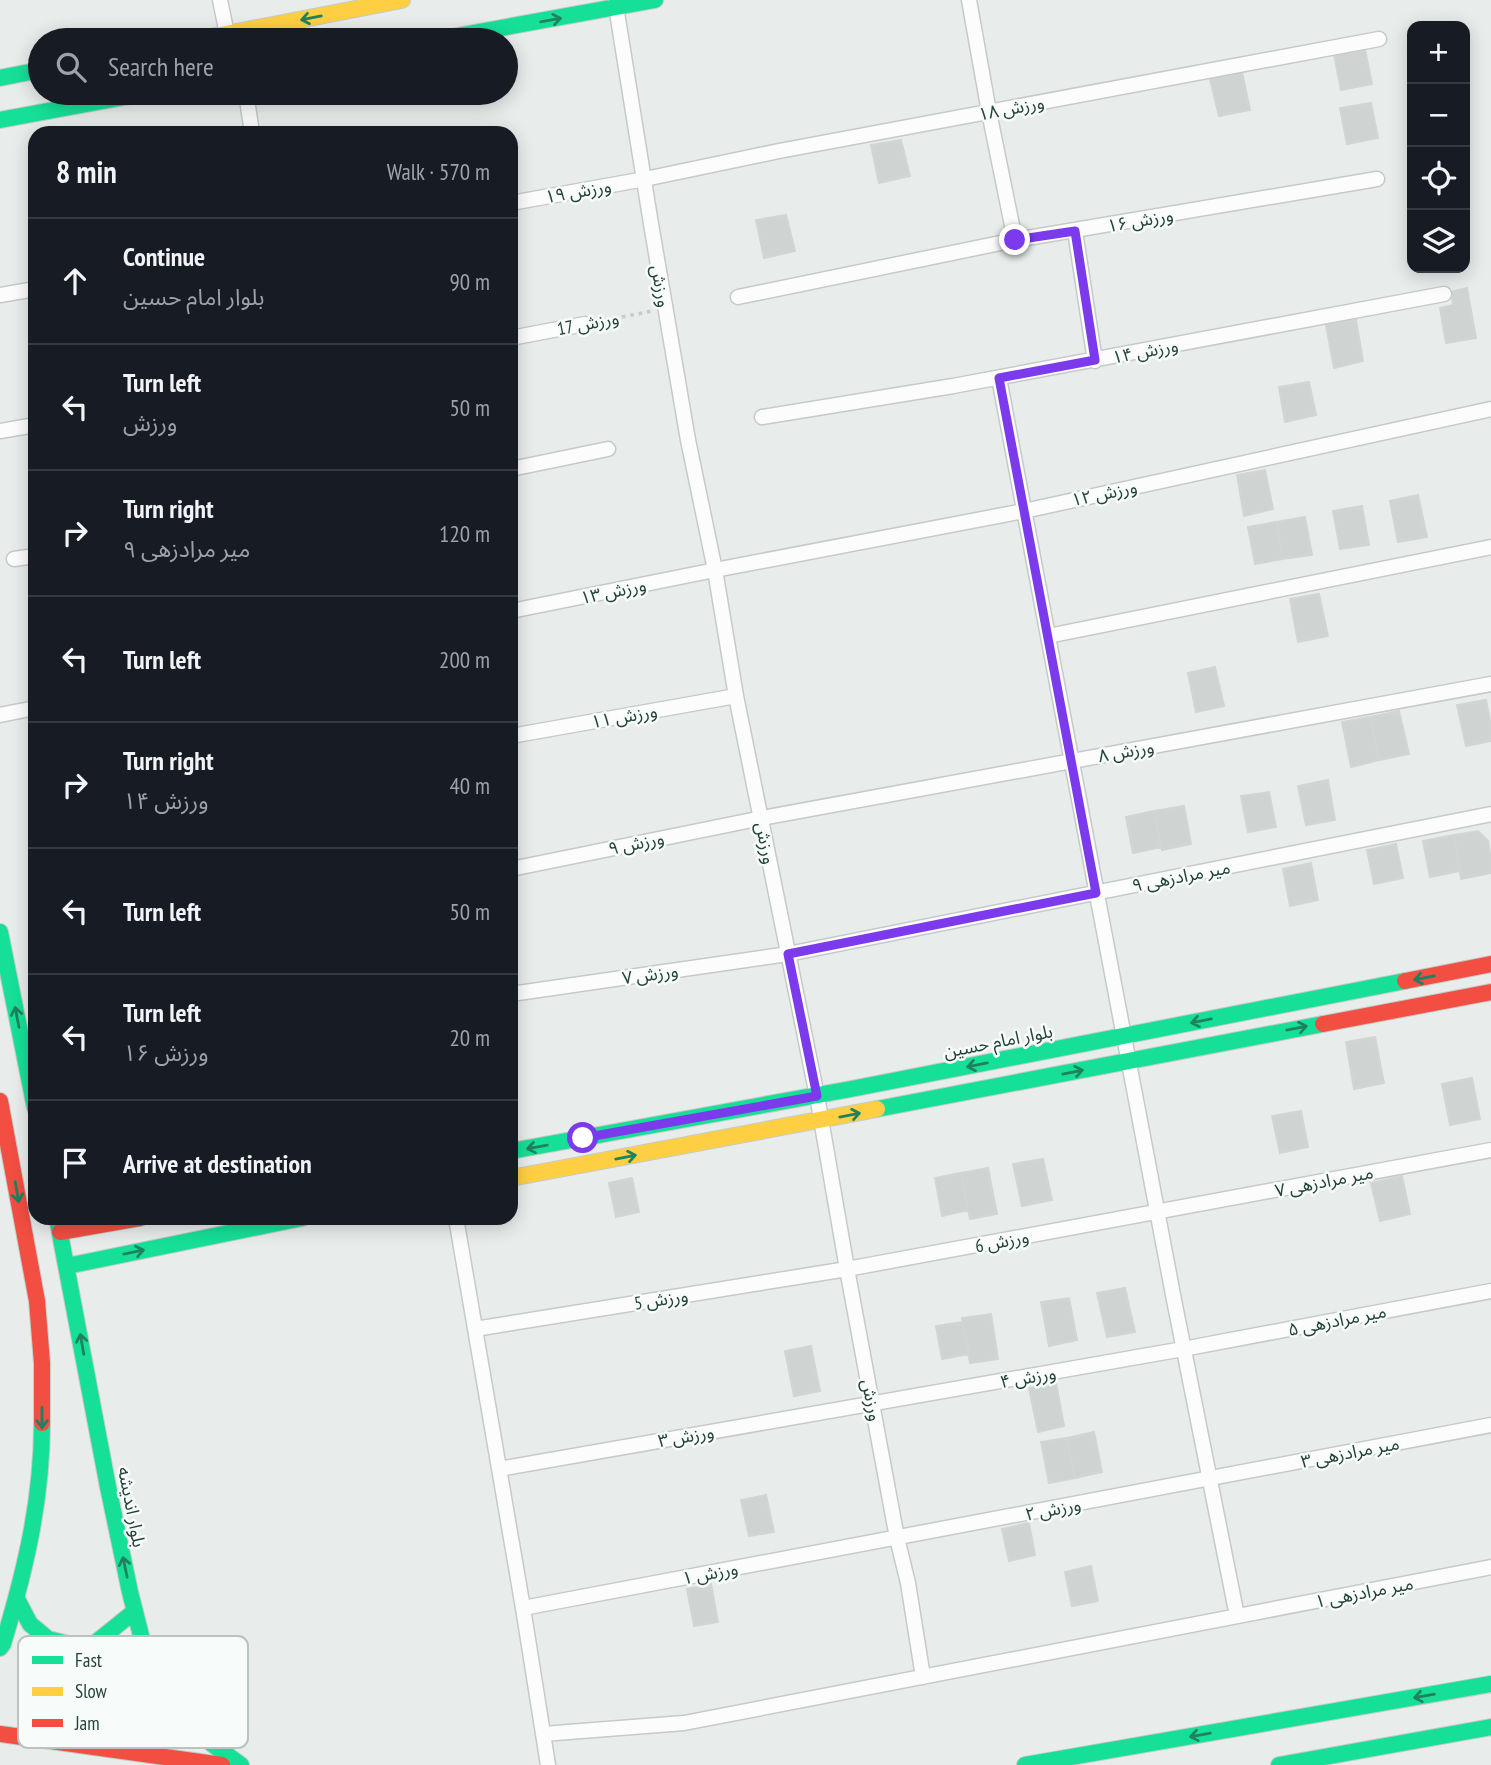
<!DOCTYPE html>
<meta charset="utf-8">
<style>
:root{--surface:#171b24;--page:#20242c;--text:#f1f3f6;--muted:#9ea1a6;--line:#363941}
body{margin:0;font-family:"PT Sans Narrow","Noto Sans Arabic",sans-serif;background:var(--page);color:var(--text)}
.controls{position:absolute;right:21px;top:21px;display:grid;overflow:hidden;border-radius:14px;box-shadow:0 4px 18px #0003}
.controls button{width:63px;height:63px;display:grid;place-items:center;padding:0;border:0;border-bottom:2px solid var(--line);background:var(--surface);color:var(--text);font:35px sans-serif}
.stop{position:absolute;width:21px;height:21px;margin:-16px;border:5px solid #7c3aed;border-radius:50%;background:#fff}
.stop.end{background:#7c3aed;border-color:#fff;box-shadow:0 2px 7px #0008}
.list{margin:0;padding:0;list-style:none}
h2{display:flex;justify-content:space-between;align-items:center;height:91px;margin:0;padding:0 28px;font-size:30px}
h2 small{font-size:23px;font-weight:400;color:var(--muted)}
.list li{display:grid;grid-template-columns:46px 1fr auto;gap:21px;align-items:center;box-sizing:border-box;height:126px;padding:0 28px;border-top:2px solid var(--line)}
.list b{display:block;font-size:26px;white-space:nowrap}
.list p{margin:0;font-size:23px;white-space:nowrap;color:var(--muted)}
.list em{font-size:23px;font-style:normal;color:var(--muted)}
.icon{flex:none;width:38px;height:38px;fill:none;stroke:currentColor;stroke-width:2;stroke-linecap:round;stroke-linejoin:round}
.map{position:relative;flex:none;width:1491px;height:1765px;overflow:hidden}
.search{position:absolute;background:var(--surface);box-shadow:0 4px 18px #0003;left:28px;top:28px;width:490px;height:77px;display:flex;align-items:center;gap:18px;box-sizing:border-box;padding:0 24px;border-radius:38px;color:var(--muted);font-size:26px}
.panel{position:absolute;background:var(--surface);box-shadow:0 4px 18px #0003;left:28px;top:126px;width:490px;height:1099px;border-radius:21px}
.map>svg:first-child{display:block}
.building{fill:#cfd4d2;stroke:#d1d6d4;stroke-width:2}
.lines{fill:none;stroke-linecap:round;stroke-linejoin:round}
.street-casing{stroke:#c5cac8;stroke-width:17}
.fast-casing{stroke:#c3cbc8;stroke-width:18}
.slow-casing{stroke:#c3cbc8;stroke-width:18}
.jam-casing{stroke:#c3cbc8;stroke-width:18}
.path{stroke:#c3ccca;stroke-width:3.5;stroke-dasharray:3.5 5;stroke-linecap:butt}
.street{stroke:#fcfcfc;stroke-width:14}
.fast{stroke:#16e098;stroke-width:16}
.slow{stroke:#ffcf43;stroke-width:16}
.jam{stroke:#f24e42;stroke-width:16}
.oneway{stroke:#1e8160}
.route{stroke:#7c3aed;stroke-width:9}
.labels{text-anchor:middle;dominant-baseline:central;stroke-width:5;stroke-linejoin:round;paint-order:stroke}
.street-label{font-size:18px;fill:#24423a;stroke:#f7fbf9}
.key{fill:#f7fbf9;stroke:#b8c4c0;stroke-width:2}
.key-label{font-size:19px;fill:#24423a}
</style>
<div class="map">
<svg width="1491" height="1765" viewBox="0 0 1491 1765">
<rect width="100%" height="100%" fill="#e8edeb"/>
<path class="building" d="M1365,50L1372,84L1341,90L1334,54Z
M1242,72L1250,110L1219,116L1210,79Z
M1371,103L1378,138L1347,144L1340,108Z
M901,140L910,176L879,183L871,145Z
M786,215L795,251L764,258L756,220Z
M1467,288L1476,338L1446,343L1440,308L1453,305L1451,292Z
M1356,320L1363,361L1334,368L1326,325Z
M1309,382L1316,415L1285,422L1279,387Z
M1265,470L1273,509L1244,516L1237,475Z
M1418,495L1427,537L1398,542L1390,501Z
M1362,506L1369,545L1340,549L1333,511Z
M1305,517L1312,555L1283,559L1276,522Z
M1276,522L1283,559L1255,564L1248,527Z
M1319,594L1328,636L1298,642L1290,599Z
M1215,667L1224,706L1196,712L1188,673Z
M1486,700L1491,726V741L1466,746L1457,705Z
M1399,711L1409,754L1379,760L1370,717Z
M1370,717L1379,760L1351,767L1342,722Z
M1328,780L1335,820L1306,825L1298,786Z
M1269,792L1276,827L1248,832L1241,796Z
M1184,806L1191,844L1162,850L1154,811Z
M1154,811L1161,847L1133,853L1126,817Z
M1478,831L1488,841L1491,859V873L1461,879L1454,835Z
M1454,835L1460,871L1430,877L1423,841Z
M1396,844L1403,878L1374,884L1367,850Z
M1311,863L1318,900L1290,906L1283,869Z
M1375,1037L1384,1083L1354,1089L1346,1042Z
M1472,1078L1480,1119L1450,1125L1442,1084Z
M1301,1111L1308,1147L1280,1153L1272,1116Z
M1043,1159L1052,1200L1022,1206L1013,1164Z
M988,1168L997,1214L970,1219L961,1173Z
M961,1173L968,1210L942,1216L935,1178Z
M1402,1176L1410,1214L1380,1221L1371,1183Z
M632,1178L639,1212L616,1217L609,1183Z
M1125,1288L1135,1332L1107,1337L1097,1293Z
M1069,1298L1077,1340L1049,1346L1041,1302Z
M991,1314L998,1359L970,1363L962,1318Z
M963,1322L969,1354L942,1359L936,1326Z
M811,1346L820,1391L794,1396L785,1351Z
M1056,1383L1064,1426L1038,1432L1029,1388Z
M1094,1432L1102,1472L1075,1478L1067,1438Z
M1067,1438L1075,1478L1049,1483L1041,1442Z
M766,1495L774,1532L749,1536L741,1500Z
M1029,1523L1035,1555L1009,1561L1002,1529Z
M1091,1566L1098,1601L1072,1606L1065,1572Z
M711,1584L718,1622L694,1626L687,1589Z"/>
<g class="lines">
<g class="street-casing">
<path id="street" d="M220,0L227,34
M615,0L651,224L688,440L715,570L736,696L817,1096L847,1269L897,1538L908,1583L923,1677
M969,0L989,112L1015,240
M246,93L252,133
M511,203L645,179L779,151L1379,39
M1075,231L1095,361
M0,295L35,289
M738,297L1015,240L1377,179
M511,338L585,324
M999,378L1174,1300L1237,1616
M762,417L953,386L1444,294
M0,431L35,425
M511,469L608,449
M14,559L35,556
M511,611L715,570L1024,511L1491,409
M1048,636L1491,547
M0,715L35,708
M511,736L736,696
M511,869L762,818L1491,684
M511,994L788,954L1491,814
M456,1218L523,1608L548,1765
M475,1329L847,1269L1491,1150
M499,1469L1183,1349L1491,1291
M523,1608L1491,1425
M543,1734L684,1723L1491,1567"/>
</g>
<g class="fast-casing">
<path id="fast" d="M435,40L655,0
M0,78L40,70
M0,120L146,93
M0,932L35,1108
M877,1109L1323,1024
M511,1151L851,1089L1405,981
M57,1218L108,1487L130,1592L149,1667L167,1705L197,1733L241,1765
M67,1266L302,1218
M17,1599L30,1624L48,1639L73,1645L94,1644L135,1611
M0,1648L3,1644C25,1571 42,1501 42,1423
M1025,1765L1491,1684
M1279,1765L1491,1727"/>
</g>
<g class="slow-casing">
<path id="slow" d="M195,40L402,0
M511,1178L877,1109"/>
</g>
<g class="jam-casing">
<path id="jam" d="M1405,981L1491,964
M1323,1024L1491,992
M0,1101L37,1301L42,1363V1423
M60,1232L140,1218
M0,1734L222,1765"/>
</g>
<path class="path" d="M597,322L652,311"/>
<use href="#street" class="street"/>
<use href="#fast" class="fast"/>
<use href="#slow" class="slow"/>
<use href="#jam" class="jam"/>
</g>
<defs><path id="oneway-shaft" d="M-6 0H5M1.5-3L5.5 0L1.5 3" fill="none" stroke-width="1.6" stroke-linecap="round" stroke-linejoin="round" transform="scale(1.75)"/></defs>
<g class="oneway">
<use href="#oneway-shaft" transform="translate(311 18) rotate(169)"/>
<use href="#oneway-shaft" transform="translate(551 20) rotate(-10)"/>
<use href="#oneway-shaft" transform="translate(1424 978) rotate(169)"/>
<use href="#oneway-shaft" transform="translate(17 1017) rotate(-101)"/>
<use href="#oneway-shaft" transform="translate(1201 1021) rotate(169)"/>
<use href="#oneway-shaft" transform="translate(1297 1028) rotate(-11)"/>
<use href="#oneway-shaft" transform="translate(977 1065) rotate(169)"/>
<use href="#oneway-shaft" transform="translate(1073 1072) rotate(-11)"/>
<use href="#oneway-shaft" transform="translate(850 1115) rotate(-11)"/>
<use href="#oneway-shaft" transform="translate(537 1147) rotate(170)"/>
<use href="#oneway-shaft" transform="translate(626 1157) rotate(-11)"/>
<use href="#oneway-shaft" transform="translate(17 1192) rotate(80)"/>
<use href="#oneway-shaft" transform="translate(134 1252) rotate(-12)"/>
<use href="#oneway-shaft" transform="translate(82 1344) rotate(-100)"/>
<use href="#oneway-shaft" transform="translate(42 1418) rotate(90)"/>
<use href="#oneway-shaft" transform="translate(125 1567) rotate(-102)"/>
<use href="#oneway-shaft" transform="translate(1424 1696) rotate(170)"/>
<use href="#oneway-shaft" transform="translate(1200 1735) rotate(170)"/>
</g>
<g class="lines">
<path class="route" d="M583,1138L817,1096L788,954L1096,893L999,378L1095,360L1075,231L1015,240"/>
</g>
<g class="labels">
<g class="street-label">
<text transform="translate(1011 108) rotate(-11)">ورزش ۱۸</text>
<text transform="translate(578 191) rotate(-10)">ورزش ۱۹</text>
<text transform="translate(1140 220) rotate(-10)">ورزش ۱۶</text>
<text transform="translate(661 286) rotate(80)">ورزش</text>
<text transform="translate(588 323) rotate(-11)">ورزش 17</text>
<text transform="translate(1145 351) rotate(-11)">ورزش ۱۴</text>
<text transform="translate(1104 493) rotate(-12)">ورزش ۱۲</text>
<text transform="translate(613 591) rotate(-12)">ورزش ۱۳</text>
<text transform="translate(624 716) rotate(-10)">ورزش ۱۱</text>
<text transform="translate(1126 751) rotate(-10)">ورزش ۸</text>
<text transform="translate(636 843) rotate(-12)">ورزش ۹</text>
<text transform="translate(766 843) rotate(79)">ورزش</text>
<text transform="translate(1181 876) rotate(-11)">میر مرادزهی ۹</text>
<text transform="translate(650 974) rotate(-8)">ورزش ۷</text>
<text transform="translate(998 1041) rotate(-11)">بلوار امام حسین</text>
<text transform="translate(1324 1181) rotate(-11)">میر مرادزهی ۷</text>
<text transform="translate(1002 1241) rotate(-11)">ورزش 6</text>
<text transform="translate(661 1299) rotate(-9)">ورزش 5</text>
<text transform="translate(1337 1320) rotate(-11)">میر مرادزهی ۵</text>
<text transform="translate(1028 1377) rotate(-10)">ورزش ۴</text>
<text transform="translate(872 1400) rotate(79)">ورزش</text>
<text transform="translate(686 1436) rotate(-10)">ورزش ۳</text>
<text transform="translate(1350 1452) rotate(-11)">میر مرادزهی ۳</text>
<text transform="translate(132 1507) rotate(79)">بلوار اندیشه</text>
<text transform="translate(1053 1509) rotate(-11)">ورزش ۲</text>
<text transform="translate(710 1573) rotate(-11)">ورزش ۱</text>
<text transform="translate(1364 1592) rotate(-11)">میر مرادزهی ۱</text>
</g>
</g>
<rect x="18" y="1636" width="230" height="112" rx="10" class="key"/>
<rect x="32" y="1656" width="31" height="8" fill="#16e098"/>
<rect x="32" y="1687" width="31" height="9" fill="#ffcf43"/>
<rect x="32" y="1719" width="31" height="8" fill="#f24e42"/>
<g class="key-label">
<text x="75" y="1667">Fast</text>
<text x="75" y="1698">Slow</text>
<text x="75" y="1730">Jam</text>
</g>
</svg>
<div class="controls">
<button>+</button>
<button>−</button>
<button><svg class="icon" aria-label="locate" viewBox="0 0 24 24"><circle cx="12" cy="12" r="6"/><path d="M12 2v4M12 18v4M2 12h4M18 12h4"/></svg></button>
<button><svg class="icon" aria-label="layers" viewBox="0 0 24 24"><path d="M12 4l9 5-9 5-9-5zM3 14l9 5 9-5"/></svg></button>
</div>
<div class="stop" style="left:583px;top:1138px"></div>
<div class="stop end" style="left:1015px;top:240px"></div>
<div class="search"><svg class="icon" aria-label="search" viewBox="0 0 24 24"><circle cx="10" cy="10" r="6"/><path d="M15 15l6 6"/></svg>Search here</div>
<section class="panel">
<h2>8 min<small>Walk · 570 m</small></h2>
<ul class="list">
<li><svg class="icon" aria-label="ahead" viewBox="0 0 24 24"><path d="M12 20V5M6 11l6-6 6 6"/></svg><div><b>Continue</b><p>بلوار امام حسین</p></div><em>90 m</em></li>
<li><svg class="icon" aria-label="left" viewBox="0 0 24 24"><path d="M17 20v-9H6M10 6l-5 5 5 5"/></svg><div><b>Turn left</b><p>ورزش</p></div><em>50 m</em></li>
<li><svg class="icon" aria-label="right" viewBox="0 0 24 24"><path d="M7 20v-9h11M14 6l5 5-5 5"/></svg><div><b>Turn right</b><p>میر مرادزهی ۹</p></div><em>120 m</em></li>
<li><svg class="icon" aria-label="left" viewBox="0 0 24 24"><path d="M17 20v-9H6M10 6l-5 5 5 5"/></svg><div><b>Turn left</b></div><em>200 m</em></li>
<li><svg class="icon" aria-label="right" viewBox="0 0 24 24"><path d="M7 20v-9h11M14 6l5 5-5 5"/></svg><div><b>Turn right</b><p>ورزش ۱۴</p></div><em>40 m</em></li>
<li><svg class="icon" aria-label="left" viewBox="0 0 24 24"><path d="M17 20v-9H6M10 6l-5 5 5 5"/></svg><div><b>Turn left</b></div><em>50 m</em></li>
<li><svg class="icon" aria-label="left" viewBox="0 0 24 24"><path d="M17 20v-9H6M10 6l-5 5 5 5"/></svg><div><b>Turn left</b><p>ورزش ۱۶</p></div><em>20 m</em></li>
<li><svg class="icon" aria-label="arrive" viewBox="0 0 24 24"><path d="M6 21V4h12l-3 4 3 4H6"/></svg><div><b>Arrive at destination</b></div></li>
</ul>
</section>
</div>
